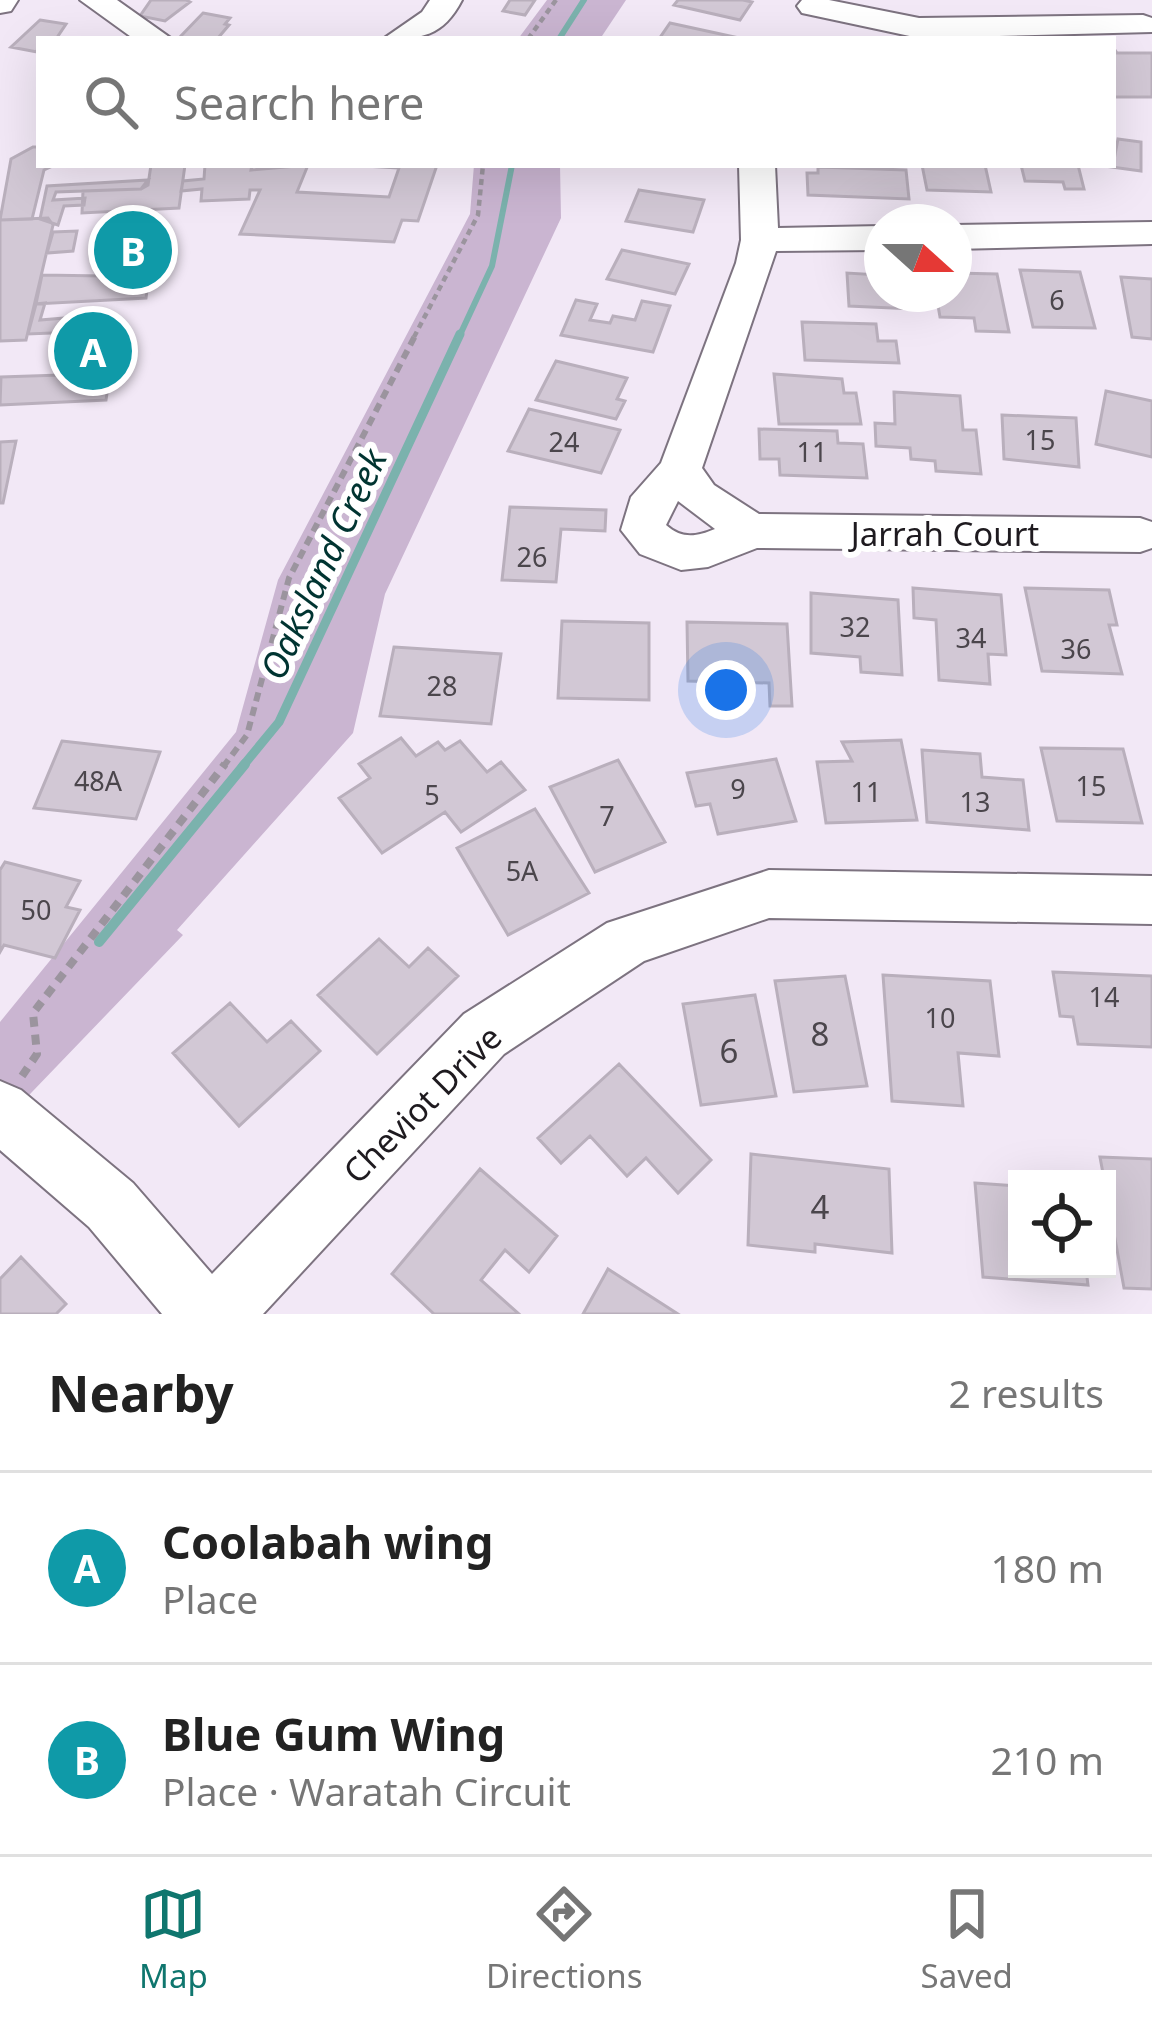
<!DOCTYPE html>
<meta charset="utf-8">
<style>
:root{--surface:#fff;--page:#f2f2f2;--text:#222;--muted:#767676;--line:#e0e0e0;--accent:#0f766e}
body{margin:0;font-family:"Noto Sans",sans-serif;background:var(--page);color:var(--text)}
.controls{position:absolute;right:36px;bottom:36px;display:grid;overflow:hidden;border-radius:0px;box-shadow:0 12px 48px #0002}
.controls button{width:108px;height:108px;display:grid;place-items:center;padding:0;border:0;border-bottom:3px solid var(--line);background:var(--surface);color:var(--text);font:60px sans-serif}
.compass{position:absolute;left:864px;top:204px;width:108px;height:108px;border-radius:50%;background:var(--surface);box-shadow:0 12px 48px #0002;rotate:111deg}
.you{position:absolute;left:726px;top:690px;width:42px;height:42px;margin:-30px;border:9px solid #fff;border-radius:50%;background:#1a73e8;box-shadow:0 0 0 18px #1a73e833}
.badge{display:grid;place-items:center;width:78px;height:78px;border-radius:50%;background:var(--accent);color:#fff;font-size:39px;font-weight:700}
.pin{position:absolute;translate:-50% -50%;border:6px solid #fff;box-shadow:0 3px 12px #0006}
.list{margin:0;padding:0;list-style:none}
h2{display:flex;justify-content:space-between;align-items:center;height:156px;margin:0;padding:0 48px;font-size:51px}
h2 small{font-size:39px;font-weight:400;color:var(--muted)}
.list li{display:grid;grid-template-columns:78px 1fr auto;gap:36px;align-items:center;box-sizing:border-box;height:192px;padding:0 48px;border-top:3px solid var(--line)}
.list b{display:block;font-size:45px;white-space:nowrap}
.list p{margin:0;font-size:39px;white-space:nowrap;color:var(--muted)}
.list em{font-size:39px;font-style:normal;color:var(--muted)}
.icon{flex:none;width:66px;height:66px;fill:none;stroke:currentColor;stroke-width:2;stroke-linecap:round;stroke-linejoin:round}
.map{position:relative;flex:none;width:1152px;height:1314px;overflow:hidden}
.search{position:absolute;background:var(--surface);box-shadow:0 12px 48px #0002;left:36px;right:36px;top:36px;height:132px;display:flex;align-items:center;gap:30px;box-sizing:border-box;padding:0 42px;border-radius:0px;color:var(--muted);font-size:45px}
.sheet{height:540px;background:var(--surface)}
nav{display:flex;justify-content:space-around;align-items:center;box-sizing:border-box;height:168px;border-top:3px solid var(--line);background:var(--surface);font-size:33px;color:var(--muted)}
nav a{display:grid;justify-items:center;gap:6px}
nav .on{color:var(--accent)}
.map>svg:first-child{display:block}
.green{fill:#cab5d1}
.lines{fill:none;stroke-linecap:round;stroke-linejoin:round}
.stream-far2{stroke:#7bb2ad;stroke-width:6}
.stream-far1{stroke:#7bb2ad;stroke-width:9}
.stream{stroke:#7bb2ad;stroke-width:10}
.building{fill:#d2c8d5;stroke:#b9afbc;stroke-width:3}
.minor-casing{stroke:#7d7380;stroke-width:4}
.path-far2{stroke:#9b949e;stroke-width:4.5;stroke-dasharray:6 4.5;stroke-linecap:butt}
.path-far1{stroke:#9b949e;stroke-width:6;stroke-dasharray:9 6;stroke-linecap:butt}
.path{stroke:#9b949e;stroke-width:8;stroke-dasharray:10 8;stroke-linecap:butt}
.minor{fill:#fff;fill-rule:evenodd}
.labels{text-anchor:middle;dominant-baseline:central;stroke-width:12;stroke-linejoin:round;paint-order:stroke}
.number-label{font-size:27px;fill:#4b464c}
.street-label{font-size:33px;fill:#1e1a1f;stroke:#fff}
.near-number-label{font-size:33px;fill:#4b464c}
.water-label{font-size:36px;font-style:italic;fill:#003431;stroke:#fff}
</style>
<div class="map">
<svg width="1152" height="1314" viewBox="0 0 1152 1314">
<rect width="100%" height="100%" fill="#f2e8f6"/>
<path class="green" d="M547,0H626L600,39H518Z
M474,165H560L561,218L385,594L353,733L177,930L183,935L7,1118L0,1111V1022L236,732L278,580L470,214Z"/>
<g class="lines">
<path class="stream-far2" d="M559,39L584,0
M459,337L492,266L512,165"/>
<path class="stream-far1" d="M242,767L279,722L460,334"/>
<path class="stream" d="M99,942L245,764"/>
</g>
<path class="building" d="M151,0H186L190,2L165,21L140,16Z
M510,0H535L525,15L503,11Z
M678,0H743L752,2L740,20L674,5Z
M203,13L230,18L225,24L229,25L218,38H179Z
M40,20L66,24L56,39H39L37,52L11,47Z
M670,23L739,38L659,39Z
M1113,47L1117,53H1152V97H1113Z
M1118,139L1141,142V171L1097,165H1113Z
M33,147H39V165H55L44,170L32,219L0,220L11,159Z
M151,165H185L179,208L82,213L83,191L141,189L148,185Z
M205,165H252L251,170L308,165L297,192L389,197L399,168L347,165H437L418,221L402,220L394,242L240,234L260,190H250L249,199L201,201L202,189L181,191L183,181L204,179Z
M922,165H985L991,192L927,190Z
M1021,165H1078L1084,189H1065L1063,182L1025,181Z
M818,167L906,170L909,199L808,195L807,173H818Z
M148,180L141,189L56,192L53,200L85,198L84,205L64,206L58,225L40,219L47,186Z
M639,190L704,200L693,232L626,221Z
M48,218L53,225L26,340L0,341V220Z
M155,228L146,298L36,304L42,275L104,276L111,271L118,229Z
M77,231L73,251L47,253L53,232Z
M622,250L689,264L675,294L607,279Z
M877,260H882V294H911L913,309L849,306L847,273L879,275Z
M1020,270L1080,272L1095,328L1033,327Z
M954,273L997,274L1009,332L976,331L974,318L940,317L936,294H954Z
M1121,277L1152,279V339L1132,337Z
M576,300L597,304L590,320L610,323L613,316L635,320L642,301L670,306L653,352L561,335Z
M45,303L40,320L89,316L88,321L78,322L76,332L28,334L36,304Z
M118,319L106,400L0,405L1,377L61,375L69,370L78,322Z
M802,322L876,324L878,341H896L899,363L805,360Z
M556,361L627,378L617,399L625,401L616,419L536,400Z
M774,374L842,379L844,393H856L861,424H779Z
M1106,391L1152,401V457L1096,444Z
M894,392L960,396L963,430H976L981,474L936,471L935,461L911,459L910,448L876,446L875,423L895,424Z
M529,409L620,430L601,473L508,451Z
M1002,415L1076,418L1079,467L1004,459Z
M759,429L837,431L838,443L863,444L867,478L780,475L779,459H760Z
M16,441L3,503H0V442Z
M510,507L606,510L605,531L561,529L556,582L502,580Z
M913,588L1001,595L1006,655L988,654L990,684L939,680L936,620L914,618Z
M1025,588L1109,590L1117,625H1109L1122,674L1042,671Z
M811,593L898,600L902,675L861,672L860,657L811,653Z
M562,621L649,623V700L558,698Z
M687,622L787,624L792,706H770L769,683L688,681Z
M394,647L501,654L491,724L380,716Z
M401,738L416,756L438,742L445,750L460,741L487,772L501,762L525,790L461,832L445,812L382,853L339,798L370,778L359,764Z
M901,740L917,820L826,823L817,762L852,761L842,742Z
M62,741L160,752L136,819L34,808Z
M1041,748L1123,749L1142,823L1057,821Z
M922,750L980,754L982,777L1023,780L1029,830L927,822Z
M776,759L796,821L718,834L710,804L696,806L687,773Z
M618,760L665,842L595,872L550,787Z
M535,809L589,893L508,935L457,848Z
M5,862L80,881L66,907L80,910L55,958L4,945L0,952V870Z
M379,939L409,967L428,948L458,976L377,1054L318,995Z
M1053,972L1152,976V1047L1078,1044L1073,1017L1060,1016Z
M883,975L990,981L999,1056L958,1053L963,1106L892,1101Z
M845,976L867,1086L794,1092L775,981Z
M755,995L776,1096L701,1105L683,1004Z
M230,1003L267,1042L291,1021L320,1051L239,1126L173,1053Z
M619,1064L711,1160L678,1193L646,1158L627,1176L590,1136L561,1163L538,1138Z
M751,1154L889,1169L892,1253L815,1244V1252L748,1245Z
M1100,1157L1152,1159V1289L1124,1288Z
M480,1169L557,1236L529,1272L505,1250L481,1280L519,1314H434L392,1274Z
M975,1183L1017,1186V1269H1086L1088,1285L983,1277Z
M21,1257L66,1304L56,1314H0V1279Z
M608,1269L678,1314H583Z"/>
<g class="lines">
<g class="minor-casing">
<path id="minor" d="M0,0H18L11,11L0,13Z
M80,0H117L172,39H134Z
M430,0H462C443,37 421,39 383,39L422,12Z
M802,0H829L919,18L1143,15L1152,18V32L919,38L802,13L797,6Z
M739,165H775L778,228L882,226V250L776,251L702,468L714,485L759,514L1140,518L1152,522V548L1140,552L757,548L708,567L681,570L640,554L621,530L631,497L661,463L736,263L741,240ZM678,501L715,529C696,537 682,539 666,525Z
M1152,222V244L954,249V225Z
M769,870L1152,876V924L769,918L644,961L504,1054L263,1314H162L89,1227L0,1150V1081L21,1090L133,1183L212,1274L464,1014L607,923Z"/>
</g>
<path class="path-far2" d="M528,39L556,0
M414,337L478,215L483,165"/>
<path class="path-far1" d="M223,767L247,735L289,578L416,334"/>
<path class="path" d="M22,1076L37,1054L33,1013L225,764"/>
<use href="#minor" class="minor"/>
</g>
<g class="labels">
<g class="number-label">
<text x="1057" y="299">6</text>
<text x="1040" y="439">15</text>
<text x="564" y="441">24</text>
<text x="812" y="451">11</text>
<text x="532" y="556">26</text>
<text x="855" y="626">32</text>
<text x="971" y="637">34</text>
<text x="1076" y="648">36</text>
<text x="442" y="685">28</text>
<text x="98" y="780">48A</text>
<text x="1091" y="785">15</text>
<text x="738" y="788">9</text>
<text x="866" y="791">11</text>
<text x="432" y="794">5</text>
<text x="975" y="801">13</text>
<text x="607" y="815">7</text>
<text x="522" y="870">5A</text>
<text x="36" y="909">50</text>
<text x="1104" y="996">14</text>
<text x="940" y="1017">10</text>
</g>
<g class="street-label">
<text x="945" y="533">Jarrah Court</text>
<text transform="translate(422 1104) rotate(-45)">Cheviot Drive</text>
</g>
<g class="near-number-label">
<text x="820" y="1033">8</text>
<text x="729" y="1050">6</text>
<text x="820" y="1206">4</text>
</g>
<g class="water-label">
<text transform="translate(323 564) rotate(-65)">Oaksland Creek</text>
</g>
</g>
</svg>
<div class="controls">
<button><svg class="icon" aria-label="locate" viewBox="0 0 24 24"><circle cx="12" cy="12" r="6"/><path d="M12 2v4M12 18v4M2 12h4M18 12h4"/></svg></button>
</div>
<svg class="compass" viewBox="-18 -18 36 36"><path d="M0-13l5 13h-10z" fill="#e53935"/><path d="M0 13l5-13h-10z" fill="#767676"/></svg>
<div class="you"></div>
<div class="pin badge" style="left:93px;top:351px;background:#0f9aa8">A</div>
<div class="pin badge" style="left:133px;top:250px;background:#0f9aa8">B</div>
<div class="search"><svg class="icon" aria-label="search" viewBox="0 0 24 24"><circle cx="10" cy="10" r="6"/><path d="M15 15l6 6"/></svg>Search here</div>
</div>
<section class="sheet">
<h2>Nearby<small>2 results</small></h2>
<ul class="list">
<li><span class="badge" style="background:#0f9aa8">A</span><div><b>Coolabah wing</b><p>Place</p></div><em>180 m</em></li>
<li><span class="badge" style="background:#0f9aa8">B</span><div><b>Blue Gum Wing</b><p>Place · Waratah Circuit</p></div><em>210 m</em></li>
</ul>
</section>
<nav>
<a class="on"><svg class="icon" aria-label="map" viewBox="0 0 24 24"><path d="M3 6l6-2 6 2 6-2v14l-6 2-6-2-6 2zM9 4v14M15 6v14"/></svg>Map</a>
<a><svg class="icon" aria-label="directions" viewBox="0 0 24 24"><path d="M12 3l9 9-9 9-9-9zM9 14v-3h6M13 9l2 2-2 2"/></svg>Directions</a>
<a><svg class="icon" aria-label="saved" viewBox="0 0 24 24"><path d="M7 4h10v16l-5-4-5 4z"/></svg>Saved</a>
</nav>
